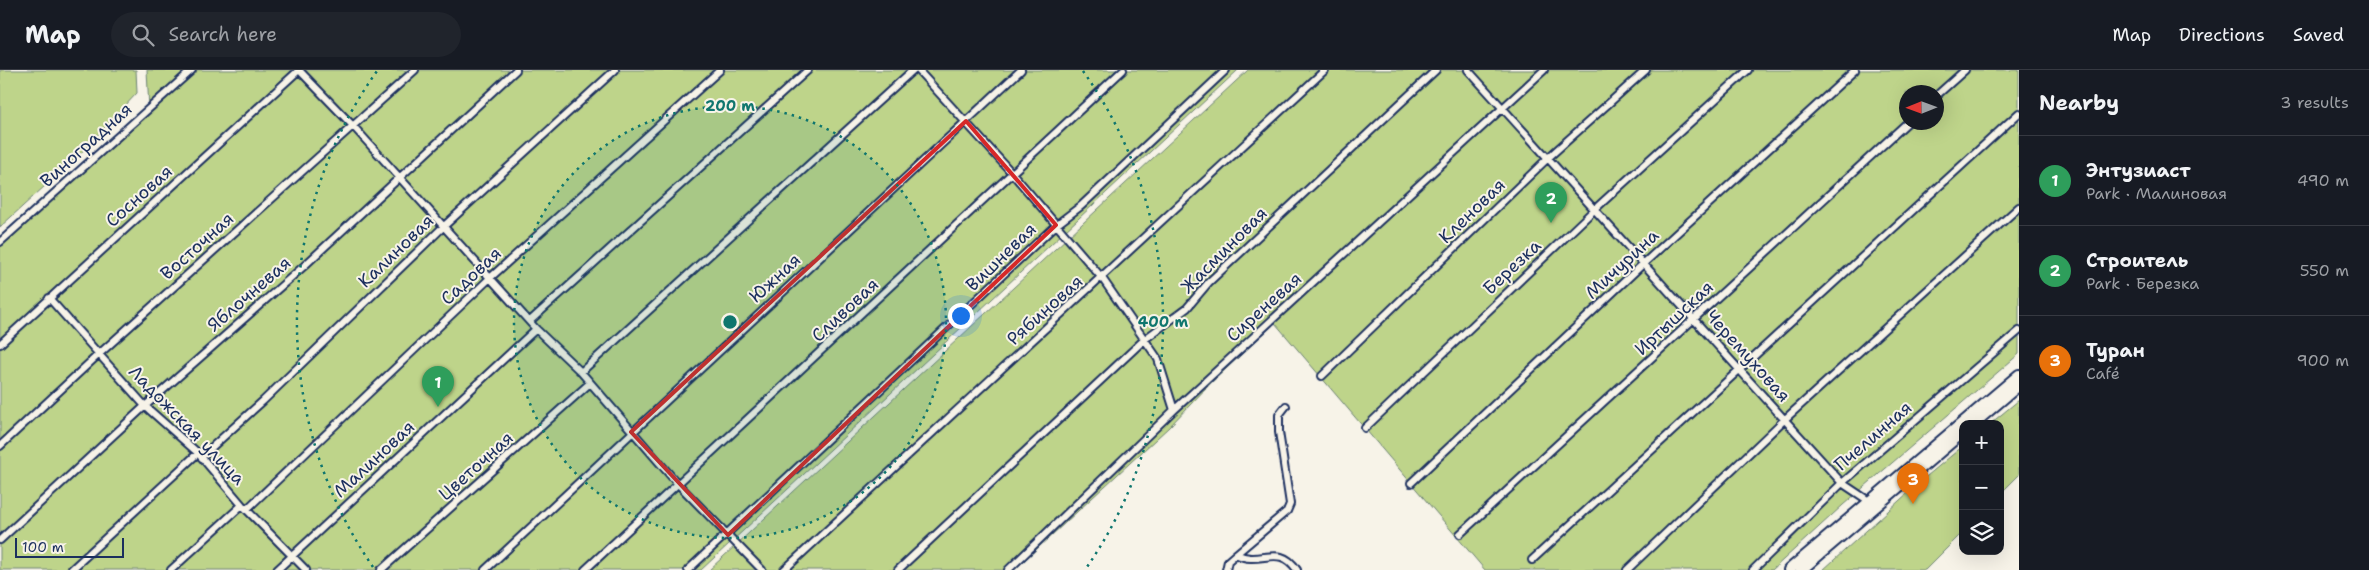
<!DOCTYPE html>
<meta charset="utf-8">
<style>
:root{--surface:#171b24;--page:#20242c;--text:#f1f3f6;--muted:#9ea1a6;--line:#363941;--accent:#c8321e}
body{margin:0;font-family:"Shantell Sans",sans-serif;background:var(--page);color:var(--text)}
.controls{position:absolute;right:15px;bottom:15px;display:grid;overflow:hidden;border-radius:10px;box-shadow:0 5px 20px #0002}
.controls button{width:45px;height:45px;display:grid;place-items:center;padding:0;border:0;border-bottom:1px solid var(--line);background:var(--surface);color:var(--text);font:25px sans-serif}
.compass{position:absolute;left:1899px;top:15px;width:45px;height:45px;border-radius:50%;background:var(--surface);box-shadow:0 5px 20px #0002;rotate:269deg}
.scale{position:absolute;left:15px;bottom:12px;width:109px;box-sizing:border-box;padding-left:5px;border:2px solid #1b2f5e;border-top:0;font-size:14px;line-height:18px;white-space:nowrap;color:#1b2f5e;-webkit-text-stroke:4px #f7f3e8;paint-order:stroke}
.you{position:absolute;left:960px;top:245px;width:18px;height:18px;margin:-12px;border:4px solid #fff;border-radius:50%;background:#1a73e8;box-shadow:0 0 0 8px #1a73e833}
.badge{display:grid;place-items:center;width:32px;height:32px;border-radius:50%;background:var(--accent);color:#fff;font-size:16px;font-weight:700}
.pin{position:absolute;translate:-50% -41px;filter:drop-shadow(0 1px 2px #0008)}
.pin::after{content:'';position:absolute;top:26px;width:18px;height:15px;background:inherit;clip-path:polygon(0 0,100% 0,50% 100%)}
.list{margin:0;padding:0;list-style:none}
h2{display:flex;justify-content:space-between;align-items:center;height:65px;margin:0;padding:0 20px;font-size:21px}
h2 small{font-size:16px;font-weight:400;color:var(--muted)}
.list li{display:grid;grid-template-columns:32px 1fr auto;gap:15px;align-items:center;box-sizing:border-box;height:90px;padding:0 20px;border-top:1px solid var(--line)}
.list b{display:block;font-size:19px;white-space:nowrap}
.list p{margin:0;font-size:16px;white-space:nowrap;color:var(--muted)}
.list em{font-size:16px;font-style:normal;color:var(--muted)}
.icon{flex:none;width:28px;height:28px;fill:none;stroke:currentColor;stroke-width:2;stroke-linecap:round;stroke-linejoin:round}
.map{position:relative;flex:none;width:2019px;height:500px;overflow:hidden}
header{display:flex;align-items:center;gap:30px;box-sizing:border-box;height:70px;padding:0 25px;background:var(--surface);border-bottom:1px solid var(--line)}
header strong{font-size:24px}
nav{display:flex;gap:28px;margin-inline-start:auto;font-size:18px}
.search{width:350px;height:45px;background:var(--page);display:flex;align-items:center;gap:12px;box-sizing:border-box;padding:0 18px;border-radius:28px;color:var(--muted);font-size:19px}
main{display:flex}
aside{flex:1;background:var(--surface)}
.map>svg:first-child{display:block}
.green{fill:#bed48a;stroke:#6c8274;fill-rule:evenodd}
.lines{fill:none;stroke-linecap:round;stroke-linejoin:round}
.minor-casing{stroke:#1b2f5e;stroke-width:10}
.primary-casing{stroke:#1b2f5e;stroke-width:14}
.minor{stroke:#f7f3e8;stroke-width:6}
.primary{stroke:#f7f3e8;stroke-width:10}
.marked{fill:none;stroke:#d62828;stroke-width:4;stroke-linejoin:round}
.ring{fill:none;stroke:#0f766e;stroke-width:2.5;stroke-dasharray:2.5 5}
.labels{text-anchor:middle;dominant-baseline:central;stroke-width:4;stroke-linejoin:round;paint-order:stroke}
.street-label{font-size:18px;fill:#1b2f5e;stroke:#f7f3e8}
.centre{fill:#0f766e;stroke:#f7f3e8;stroke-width:2.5}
.ring-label{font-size:15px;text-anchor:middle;font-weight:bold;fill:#0f766e;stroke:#f7f3e8;stroke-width:4;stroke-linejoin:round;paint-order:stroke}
</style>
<header>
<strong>Map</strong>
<div class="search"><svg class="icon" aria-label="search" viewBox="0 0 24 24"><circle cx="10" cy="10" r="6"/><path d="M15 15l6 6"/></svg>Search here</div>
<nav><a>Map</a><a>Directions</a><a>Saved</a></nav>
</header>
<main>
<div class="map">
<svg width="2019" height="500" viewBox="0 0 2019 500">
<rect width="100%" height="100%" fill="#f7f3e8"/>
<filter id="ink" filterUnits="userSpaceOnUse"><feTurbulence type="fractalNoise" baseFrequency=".02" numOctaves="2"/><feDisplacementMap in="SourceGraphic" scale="10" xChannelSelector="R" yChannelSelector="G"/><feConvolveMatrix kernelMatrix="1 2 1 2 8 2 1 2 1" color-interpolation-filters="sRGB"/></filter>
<g filter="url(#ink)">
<path class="green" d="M0,0H136L137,23L79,85L0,157Z
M147,0H1238L701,500H0V174L149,40Z
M1248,0H2019V284L1843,435L1772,500H1485L1275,253L1211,313L1169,357L1014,500H709ZM1906,22H1936V52H1906Z
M2019,330V405L2000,424V354H1990Z
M1963,376V462L1925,500H1823L1921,411Z"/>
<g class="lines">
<g class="minor-casing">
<path id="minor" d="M299,0L354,57L536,259L581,302L677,413L762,500
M918,0L1012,103L1102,208L1158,289L1174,340
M1468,0L1842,413L1869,431
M1936,26L1965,0
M0,172L192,0
M49,228L145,336L198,383L242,435L306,500
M530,251L808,0
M0,274L299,0
M581,302L913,0
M1322,306L1549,87L1646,0
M1365,358L1595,139L1748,0
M0,376L98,285L415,0
M201,387L263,331L443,157L615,0
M1411,413L1643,194L1855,0
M247,439L490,208L720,0
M1460,464L1908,52
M0,470L145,336L304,196L516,0
M1236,484C1260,497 1279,472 1297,500
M1532,490L2019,43
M71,500L198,383
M171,500L242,435
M277,500L536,259
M381,500L590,313
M485,500L1021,0
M585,500L1123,0
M688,500L1056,155L1081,136L1226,0
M784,500L1325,0
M898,500L1145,269L1187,238L1209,212L1436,0
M1008,500L1174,340L1544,0
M1226,500L1228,491L1236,484L1287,441L1290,434L1279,362V345L1286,336
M1627,500L1784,350L2019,137
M1753,500L1842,413L2019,261"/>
</g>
<g class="primary-casing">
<path id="primary" d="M1973,354L2019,315
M1789,500L2019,305
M1801,500L1963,362"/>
</g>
<use href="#minor" class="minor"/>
<use href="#primary" class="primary"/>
</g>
</g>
<path class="marked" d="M966,51L1056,155L728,465L631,362Z"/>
<circle cx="730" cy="252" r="216" fill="#0f766e" fill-opacity=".12"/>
<g class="ring">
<circle cx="730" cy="252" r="216"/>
<path d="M373 497A433 433 0 0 1 377 1M1083 1A433 433 0 0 1 1087 497"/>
</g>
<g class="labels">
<g class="street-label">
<text transform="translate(86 75) rotate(-42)">Виноградная</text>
<text transform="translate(139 126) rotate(-42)">Сосновая</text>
<text transform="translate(1472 141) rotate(-44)">Кленовая</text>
<text transform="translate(197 176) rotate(-42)">Восточная</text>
<text transform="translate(1224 180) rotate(-45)">Жасминовая</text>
<text transform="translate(396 181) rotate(-44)">Калиновая</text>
<text transform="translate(1001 187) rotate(-44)">Вишневая</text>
<text transform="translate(1622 194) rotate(-43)">Мичурина</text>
<text transform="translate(1512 197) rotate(-43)">Березка</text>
<text transform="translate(471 206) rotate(-43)">Садовая</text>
<text transform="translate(775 208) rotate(-43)">Южная</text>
<text transform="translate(249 224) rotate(-41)">Яблочневая</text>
<text transform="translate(1264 237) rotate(-42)">Сиреневая</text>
<text transform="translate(845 240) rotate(-43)">Сливовая</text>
<text transform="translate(1045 240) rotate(-42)">Рябиновая</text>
<text transform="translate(1674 248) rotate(-43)">Иртышская</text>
<text transform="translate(1748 286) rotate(48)">Черемуховая</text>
<text transform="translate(187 355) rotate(46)">Ладожская улица</text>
<text transform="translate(1873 366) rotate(-41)">Пчелинная</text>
<text transform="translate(374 389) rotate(-43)">Малиновая</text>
<text transform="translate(476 396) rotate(-42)">Цветочная</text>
</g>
</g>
<circle cx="730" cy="252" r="8" class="centre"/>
<g class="ring-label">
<text x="730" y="41">200 m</text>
<text x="1163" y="257">400 m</text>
</g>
</svg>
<div class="controls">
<button>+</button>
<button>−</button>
<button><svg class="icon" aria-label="layers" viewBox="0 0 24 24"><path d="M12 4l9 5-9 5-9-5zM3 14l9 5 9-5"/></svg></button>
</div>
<svg class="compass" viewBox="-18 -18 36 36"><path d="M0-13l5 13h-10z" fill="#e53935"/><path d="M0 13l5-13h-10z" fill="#9ea1a6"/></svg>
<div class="scale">100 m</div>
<div class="you"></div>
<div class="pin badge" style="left:438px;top:337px;background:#2e9e5b">1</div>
<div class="pin badge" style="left:1551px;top:153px;background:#2e9e5b">2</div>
<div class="pin badge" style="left:1913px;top:434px;background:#e8710a">3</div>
</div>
<aside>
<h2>Nearby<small>3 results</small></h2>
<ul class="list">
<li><span class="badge" style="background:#2e9e5b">1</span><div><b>Энтузиаст</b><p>Park · Малиновая</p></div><em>490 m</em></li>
<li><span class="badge" style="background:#2e9e5b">2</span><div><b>Строитель</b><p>Park · Березка</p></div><em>550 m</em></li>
<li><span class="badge" style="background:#e8710a">3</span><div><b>Туран</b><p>Café</p></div><em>900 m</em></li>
</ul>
</aside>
</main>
